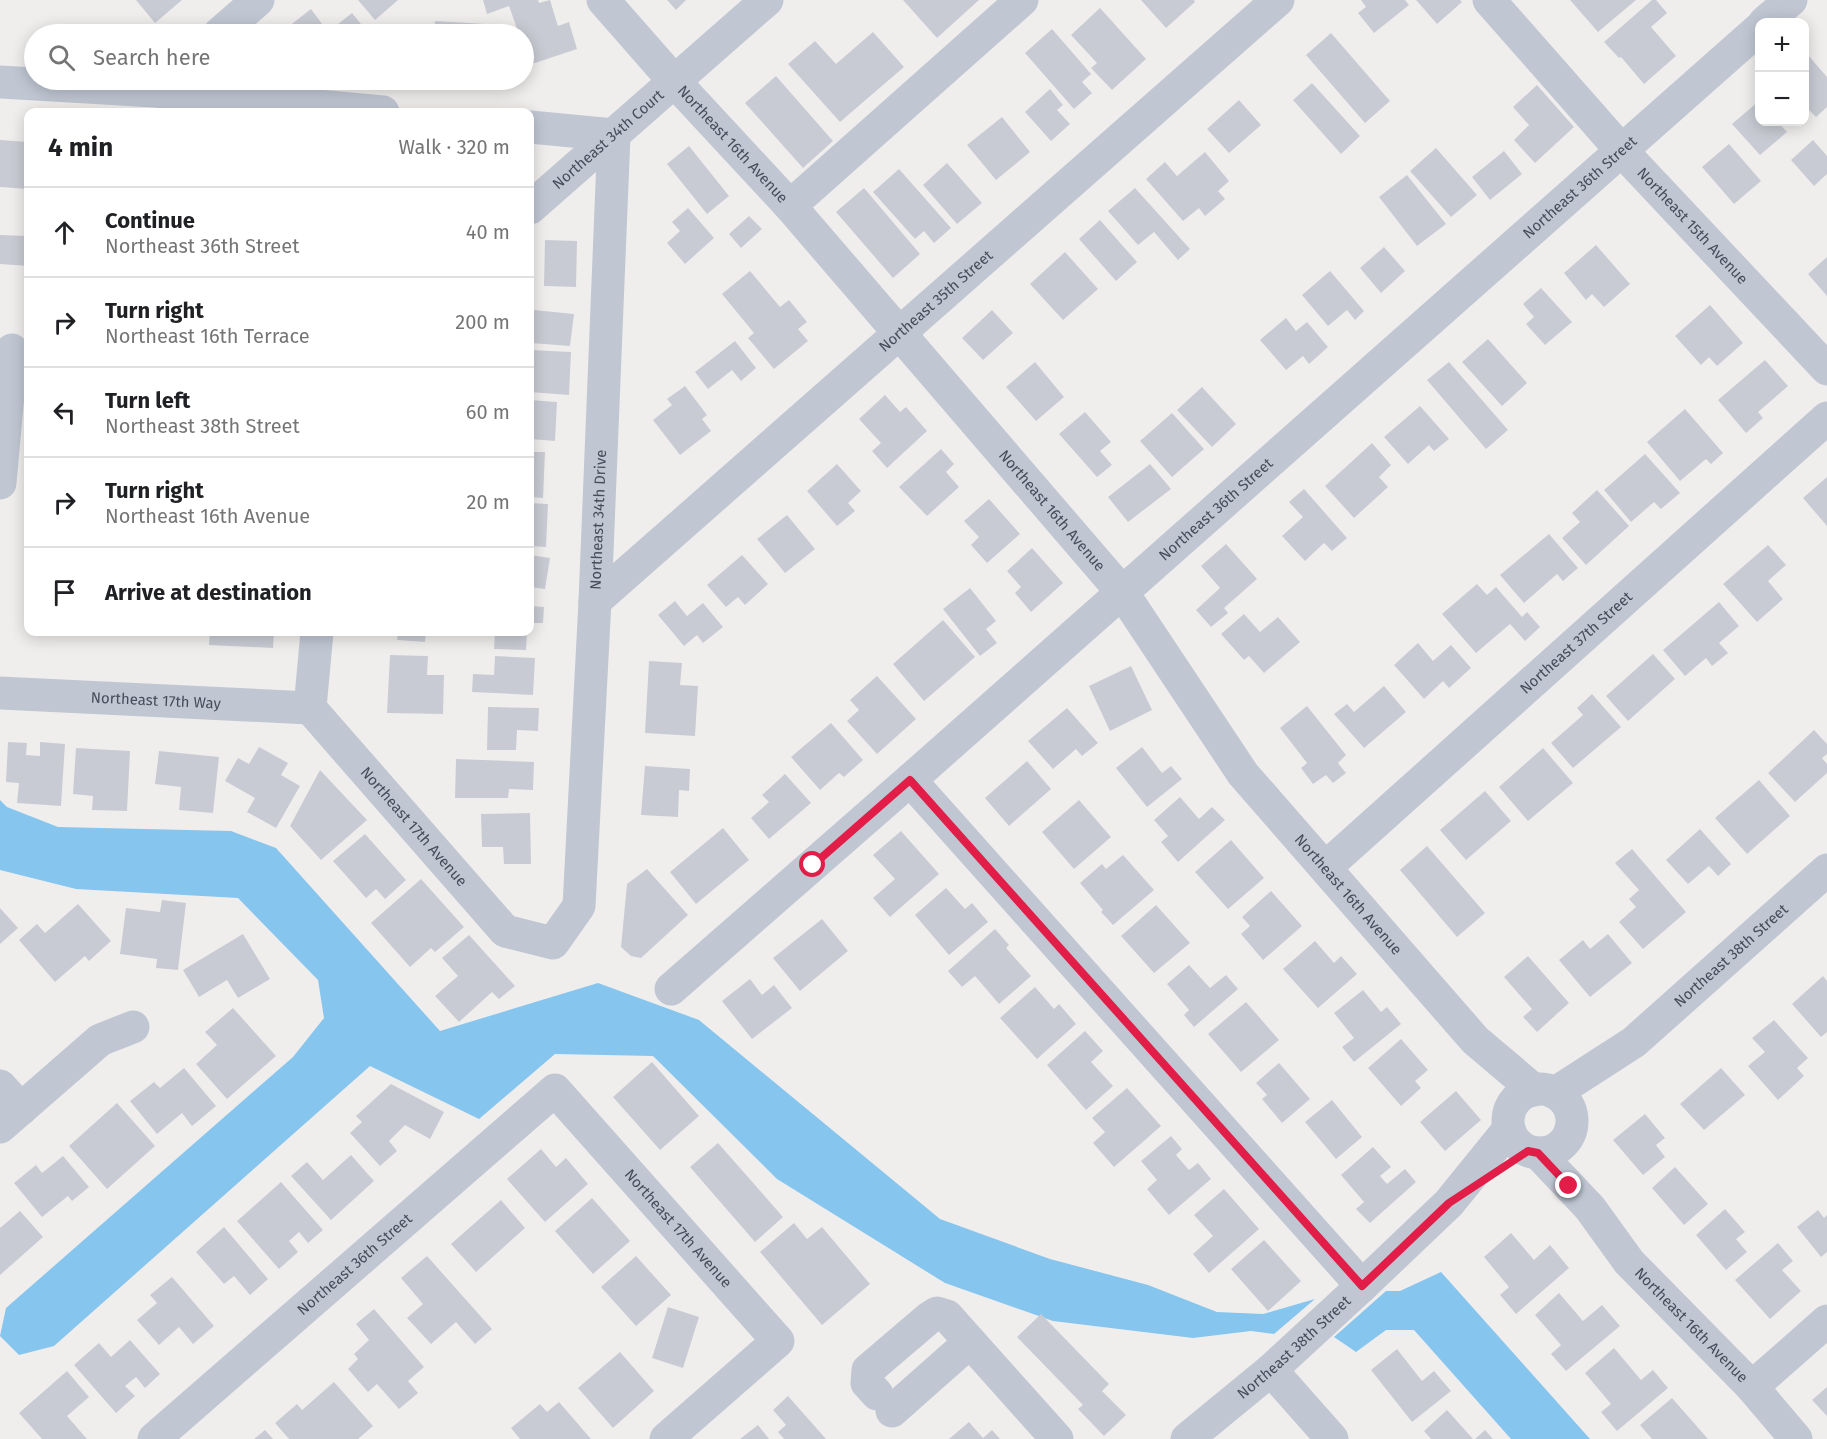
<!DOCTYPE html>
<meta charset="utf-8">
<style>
:root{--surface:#fff;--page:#f6f6f6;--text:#202124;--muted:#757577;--line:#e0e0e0}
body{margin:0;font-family:"Fira Sans",sans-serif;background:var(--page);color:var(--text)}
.controls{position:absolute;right:18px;top:18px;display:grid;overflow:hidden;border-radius:12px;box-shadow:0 3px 15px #0003}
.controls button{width:54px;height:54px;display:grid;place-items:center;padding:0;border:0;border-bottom:2px solid var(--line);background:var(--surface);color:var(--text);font:30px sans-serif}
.stop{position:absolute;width:18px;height:18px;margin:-14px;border:4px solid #e11d48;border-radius:50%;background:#fff}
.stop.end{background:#e11d48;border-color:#fff;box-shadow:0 2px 6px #0008}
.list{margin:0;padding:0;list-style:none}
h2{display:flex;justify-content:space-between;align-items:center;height:78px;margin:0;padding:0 24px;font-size:26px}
h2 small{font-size:20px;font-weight:400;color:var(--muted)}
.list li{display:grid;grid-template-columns:39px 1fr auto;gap:18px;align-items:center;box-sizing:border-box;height:90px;padding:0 24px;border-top:2px solid var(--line)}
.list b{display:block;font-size:22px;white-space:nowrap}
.list p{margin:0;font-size:20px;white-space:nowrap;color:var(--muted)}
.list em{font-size:20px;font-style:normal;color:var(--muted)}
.icon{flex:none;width:33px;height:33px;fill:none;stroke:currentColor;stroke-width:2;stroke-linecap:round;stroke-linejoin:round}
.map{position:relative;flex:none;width:1827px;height:1439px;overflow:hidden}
.search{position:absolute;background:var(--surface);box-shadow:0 3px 15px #0003;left:24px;top:24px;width:510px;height:66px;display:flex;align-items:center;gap:15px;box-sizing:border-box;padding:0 21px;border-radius:33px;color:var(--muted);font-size:22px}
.panel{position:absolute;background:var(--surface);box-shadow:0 3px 15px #0003;left:24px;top:108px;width:510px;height:528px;border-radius:12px}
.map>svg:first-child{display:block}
.water{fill:#86c5ee}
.building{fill:#c9cbd4}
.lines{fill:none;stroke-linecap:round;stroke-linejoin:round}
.minor{stroke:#c0c7d3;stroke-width:33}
.route{stroke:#e11d48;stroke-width:8}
.labels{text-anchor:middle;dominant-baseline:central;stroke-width:5;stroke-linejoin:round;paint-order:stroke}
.street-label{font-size:15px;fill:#454d5b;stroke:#fff}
</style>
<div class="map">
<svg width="1827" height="1439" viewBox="0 0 1827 1439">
<rect width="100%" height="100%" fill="#f0eeed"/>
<path class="water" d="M0,800L7,807L58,827L231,831L276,848L440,1031L598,983L699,1020L940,1219L1050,1259L1148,1285L1217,1312L1263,1314L1315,1299L1274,1334L1251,1331L1193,1338L1053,1321L945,1283L777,1179L653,1056L555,1054L479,1119L370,1066L54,1346L19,1355L0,1336L6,1308L293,1057L324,1018L318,980L238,898L76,889L0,870Z
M1441,1272L1590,1439H1511L1414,1330H1386L1356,1352L1334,1337L1386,1291H1400Z"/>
<path class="building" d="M136,0H182L155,23Z
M358,0H398L375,20Z
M483,0H538L539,3L550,0L558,26L569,22L577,49L529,65L524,49V34H519L509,6L487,14Z
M667,0H686L676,10Z
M903,0H979L937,38Z
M1141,0H1194L1195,2L1166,28Z
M1361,0H1405L1409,5L1374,33L1358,13L1366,7Z
M1416,0H1460L1462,2L1437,24Z
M1570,0H1636L1598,32Z
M1652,0H1656L1667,13L1651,27L1676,56L1644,84L1621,57L1619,58L1604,42Z
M1100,8L1146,59L1112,90L1091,68L1097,63L1071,35Z
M311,9L328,32L352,13L369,34H279Z
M435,21L485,24L484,34H434Z
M1052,29L1091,74L1082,82L1092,93L1074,109L1025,53Z
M873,32L904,67L840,122L788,64L815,41L836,64Z
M1331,33L1390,101L1365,123L1306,55Z
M1808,55L1827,77V107L1816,117L1804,105V58Z
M776,76L833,141L803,168L745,103Z
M1312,83L1360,136L1341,154L1293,100Z
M1537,85L1574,127L1535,163L1514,140L1529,125L1513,107Z
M1050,89L1063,105L1057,110L1070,124L1051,141L1025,112Z
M1239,100L1261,125L1229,153L1207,129Z
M1760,100V122H1778L1787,132L1760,155L1732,124Z
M1002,117L1030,152L996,180L967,145Z
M0,140L28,142V189L0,187Z
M1813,140L1827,156V174L1814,186L1791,160Z
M1729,144L1761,181L1734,204L1702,167Z
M689,146L729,196L707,214L667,164Z
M1436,148L1477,195L1451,217L1410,171Z
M1504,151L1522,174L1490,200L1472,177Z
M1205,152L1229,181L1218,191L1225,199L1205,216L1199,208L1183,221L1146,179L1165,162L1177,176Z
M947,163L982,203L957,224L923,185Z
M899,169L951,228L934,243L924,231L915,239L873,192Z
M1407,175L1446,224L1417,246L1379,197Z
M864,188L920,254L893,278L836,212Z
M1135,188L1190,249L1178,260L1154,232L1138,245L1108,211Z
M688,208L714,238L685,264L667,243L680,231L672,222Z
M749,216L762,229L741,248L729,234Z
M1100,220L1137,262L1116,281L1079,239Z
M0,235L28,236V266L0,264Z
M545,240L577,241L576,287L544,286Z
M1596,245L1630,284L1604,307L1592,294L1586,300L1564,273Z
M1384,247L1405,271L1381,293L1360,268Z
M1065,252L1098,289L1063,320L1030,284Z
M1827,257V296L1808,274Z
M750,271L780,307L789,300L807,322L798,329L808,341L774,369L748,338L754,333L722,294Z
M1330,271L1364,311L1355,320L1347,310L1328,326L1302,295Z
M1541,288L1572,322L1545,345L1526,324L1534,317L1523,304Z
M1710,305L1743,343L1717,366L1709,357L1701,365L1675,336Z
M534,310L574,314L570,346L531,343Z
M992,310L1013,333L983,360L962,338Z
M1286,318L1296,331L1307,322L1328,347L1309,364L1303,356L1286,370L1260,340Z
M1488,339L1527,383L1502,406L1462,362Z
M735,341L756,368L741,381L732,370L708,389L695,372Z
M530,350L571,352L569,395L530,392Z
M1765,360L1788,386L1758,412L1763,418L1746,433L1718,400Z
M1035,362L1064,397L1036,421L1006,387Z
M1449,362L1508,430L1486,449L1427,380Z
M685,386L707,415L702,419L711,431L680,455L653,420L672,405L667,399Z
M1202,387L1236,424L1212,447L1177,410Z
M885,395L900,412L906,407L927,431L887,468L872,451L881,443L859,419Z
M530,400L557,402L555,441L530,439Z
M1420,406L1449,439L1434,451L1429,445L1408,464L1384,437Z
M1685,409L1723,453L1711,464L1706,459L1680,481L1647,442Z
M1085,412L1111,442L1100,451L1112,465L1097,477L1059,434Z
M1172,413L1204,449L1172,477L1140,441Z
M1372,443L1391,465L1379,477L1388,487L1354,518L1325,486Z
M941,449L954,464L946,472L959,487L927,516L899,487Z
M530,452H545L543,498L530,497Z
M1645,454L1680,493L1661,509L1654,502L1631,522L1604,490Z
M837,464L861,491L848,503L855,511L837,526L807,491Z
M1150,464L1171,489L1128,522L1108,497Z
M1827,477V526L1803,498Z
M1304,489L1347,538L1332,551L1324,543L1305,561L1282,536L1303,517L1289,502Z
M1597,490L1629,526L1586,565L1562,538L1580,522L1572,513Z
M989,499L1020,534L987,563L971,545L979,537L964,521Z
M530,503L548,504L546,547L530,546Z
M787,515L815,549L785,573L757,539Z
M1549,534L1578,568L1563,581L1557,574L1524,603L1500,575Z
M1226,544L1257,579L1224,608L1228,613L1211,627L1196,610L1220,588L1201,566Z
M1768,545L1786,565L1768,581L1783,599L1757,622L1723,584Z
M1032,548L1063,583L1031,612L1015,593L1021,587L1007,571Z
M530,555L550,558L545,589L530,587Z
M742,555L768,584L745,605L738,597L726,607L707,585Z
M1477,584L1487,595L1496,587L1522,617L1527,612L1540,627L1525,641L1510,624L1476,653L1442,614Z
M970,588L996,621L986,629L997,643L980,656L943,609Z
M675,601L687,616L703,603L723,627L703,643L697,635L684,646L658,615Z
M1719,602L1739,626L1719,643L1728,653L1712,666L1706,658L1685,676L1663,650Z
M530,606L544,607L543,623H530Z
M1244,614L1260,632L1278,617L1300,642L1264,673L1249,656L1244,660L1221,634Z
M943,620L975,657L924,701L893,664Z
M49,632H79L78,636L49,634Z
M132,632H188L187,636L132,633Z
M210,632H274L273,648L209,645Z
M398,632H426L425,642L397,640Z
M495,632H527L526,650L494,649Z
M1418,643L1433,661L1451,645L1471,668L1449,688L1443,681L1424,699L1394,665Z
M1653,654L1675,679L1628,721L1606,696Z
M390,655L428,656L427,675H444L443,714L387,713Z
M495,656L535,658L533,695L472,692L473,674L494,675Z
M649,661L682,663L680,685L698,686L695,736L645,733Z
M1131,666L1152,710L1110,731L1089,686Z
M877,676L916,719L877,754L847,721L859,710L850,700Z
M1384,686L1406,712L1364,748L1334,714L1347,704L1354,712Z
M1592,694L1621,727L1573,768L1551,743L1583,715L1577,708Z
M1307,706L1346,755L1338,763L1346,773L1333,783L1326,775L1313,784L1301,768L1307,763L1280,728Z
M488,707L539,708L538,731L517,730L516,750H487Z
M1067,708L1098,743L1082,756L1076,749L1053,769L1028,741Z
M831,723L863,760L844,777L839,773L820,790L791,757Z
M1814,730L1827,744V754L1822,758L1827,764V773L1795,802L1768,773Z
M8,742L27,743L26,755L40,756V742L65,744L61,806L17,803L19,783L6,782Z
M259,747L288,763L281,775L300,786L276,828L247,812L255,798L225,781L238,758L249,764Z
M1142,747L1162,773L1171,766L1182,779L1147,807L1116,768Z
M76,748L130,751L127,811L92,810L93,796L73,794Z
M1543,748L1573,783L1528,821L1499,787Z
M159,751L219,757L213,813L179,810L181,787L155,784Z
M456,759L534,762L533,790L509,789L508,798H455Z
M1027,761L1051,789L1009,826L985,798Z
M645,766L690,769L689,791L679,790L678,817L641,815Z
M320,770L367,820L321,860L290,826Z
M785,774L811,803L769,839L751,818L769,802L762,795Z
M1759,780L1790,816L1747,854L1715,818Z
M1485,791L1511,821L1466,860L1440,830Z
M1180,797L1199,819L1212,807L1225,820L1178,862L1161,842L1168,836L1154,820Z
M1079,800L1111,837L1074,869L1042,832Z
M530,813L531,864H504L503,847H482L481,814Z
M723,828L749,860L696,904L670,872Z
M1700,829L1731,864L1718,876L1709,866L1688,884L1666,860Z
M901,831L939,874L890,917L873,898L895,879L873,855Z
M365,834L406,880L385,899L376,889L366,898L333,861Z
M1231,840L1264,878L1228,909L1195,872Z
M1427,846L1485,913L1457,937L1400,870Z
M1632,849L1686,912L1643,949L1619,922L1636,907L1629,899L1639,890L1615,863Z
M1123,855L1154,890L1113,925L1101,912L1103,910L1080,883L1102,864L1106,869Z
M647,869L688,915L641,958L631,956L621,947L627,884Z
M421,879L464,927L435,952L431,948L410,967L371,923Z
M946,888L965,909L972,903L988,922L949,955L915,915Z
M1271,891L1302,926L1263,960L1241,934L1250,926L1242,917Z
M162,900L186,903L178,970L156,968L157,959L120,954L126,908L160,912Z
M78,904L111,941L89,961L85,956L55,982L19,940L37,924L45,933Z
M1156,905L1190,943L1154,973L1121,936Z
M0,908L18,928L0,944Z
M822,919L848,951L800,991L773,958Z
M995,929L1009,945L1006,948L1031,976L999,1004L975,976L962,987L948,971Z
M243,934L270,979L238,998L227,980L199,997L183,970Z
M1608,934L1632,963L1590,997L1559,960L1583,940L1590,949Z
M469,935L515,986L499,999L492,992L459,1022L435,996L458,976L442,958Z
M1315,941L1334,963L1341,956L1357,974L1318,1008L1283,969Z
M1528,956L1569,1003L1537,1032L1523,1017L1532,1009L1504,977Z
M1189,965L1210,988L1226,975L1238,989L1194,1027L1184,1015L1189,1010L1167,984Z
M1823,976L1827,981V1032L1821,1037L1792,1004Z
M750,979L762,995L774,985L792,1008L752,1039L722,1001Z
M1035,987L1054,1009L1059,1004L1076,1024L1037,1059L1000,1018Z
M1363,990L1381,1012L1387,1007L1401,1024L1354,1062L1342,1047L1354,1038L1334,1013Z
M1246,1002L1279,1040L1241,1072L1208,1034Z
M233,1008L276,1056L227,1099L196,1064L217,1045L205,1032Z
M1774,1020L1808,1058L1797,1068L1804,1076L1778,1100L1748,1066L1765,1052L1752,1038Z
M1085,1031L1103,1051L1091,1062L1113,1086L1086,1110L1047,1065Z
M1401,1039L1428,1070L1415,1081L1421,1088L1401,1106L1368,1068Z
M652,1062L699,1116L660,1150L613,1097Z
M1279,1063L1310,1099L1282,1123L1262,1099L1267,1095L1256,1083Z
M184,1068L216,1106L192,1126L182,1113L157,1134L130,1101L154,1082L160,1088Z
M1721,1068L1745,1095L1704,1130L1680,1104Z
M391,1084L444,1112L430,1139L405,1125L389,1141L397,1151L380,1166L350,1133L362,1122L356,1116Z
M1127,1088L1161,1126L1114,1167L1093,1143L1105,1132L1092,1118Z
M1456,1091L1481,1120L1445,1151L1420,1122Z
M1332,1100L1362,1137L1336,1159L1305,1122Z
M117,1103L155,1146L107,1189L69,1146Z
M1645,1114L1665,1138L1656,1145L1665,1157L1643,1175L1613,1140Z
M1171,1136L1182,1149L1176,1155L1189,1170L1198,1163L1211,1179L1169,1215L1147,1189L1157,1180L1141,1161Z
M718,1143L783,1217L755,1242L690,1167Z
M1373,1147L1391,1167L1380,1176L1387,1184L1405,1169L1416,1182L1370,1223L1356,1209L1364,1202L1341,1175Z
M541,1149L556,1167L566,1158L588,1184L545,1222L507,1179Z
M351,1155L374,1181L331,1220L291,1176L307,1162L323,1180Z
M63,1156L89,1187L72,1201L68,1196L42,1217L14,1183L36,1165L42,1173Z
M1675,1167L1708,1204L1684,1225L1652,1188Z
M281,1182L323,1230L308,1243L299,1232L289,1241L298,1252L279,1269L237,1221Z
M1224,1189L1259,1229L1209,1273L1193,1254L1213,1236L1194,1215Z
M592,1198L630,1241L593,1274L555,1231Z
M501,1200L525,1228L476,1272L451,1244Z
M1725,1209L1745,1232L1736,1239L1747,1252L1726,1270L1696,1235Z
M1818,1210L1824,1218L1827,1215V1252L1821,1257L1797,1227Z
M20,1211L43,1237L0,1275V1228Z
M794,1223L807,1239L822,1227L870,1284L822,1325L760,1252Z
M224,1227L268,1279L250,1295L234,1276L224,1284L196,1252Z
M1511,1233L1534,1260L1550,1245L1569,1268L1516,1314L1500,1295L1509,1287L1484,1257Z
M1264,1240L1301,1281L1268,1311L1231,1269Z
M1778,1243L1793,1261L1782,1270L1801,1291L1770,1319L1735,1280Z
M427,1256L492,1329L475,1344L456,1322L431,1344L407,1318L423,1304L401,1278Z
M636,1256L671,1295L636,1326L601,1287Z
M172,1277L214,1326L193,1344L179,1327L159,1345L137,1320L157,1303L150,1295Z
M1559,1293L1583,1321L1602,1305L1620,1326L1566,1371L1551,1354L1561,1345L1535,1315Z
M668,1307L699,1317L683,1368L652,1358Z
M374,1309L424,1367L408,1381L418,1393L399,1409L377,1384L368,1392L348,1369L358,1359L354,1354L369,1340L356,1324Z
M1041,1314L1109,1384L1102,1391L1126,1415L1104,1436L1078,1409L1083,1405L1017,1337Z
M130,1340L160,1374L145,1388L136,1377L125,1386L135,1396L116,1413L74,1365L99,1343L111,1357Z
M1614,1348L1641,1380L1653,1370L1668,1388L1617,1431L1601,1412L1611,1404L1585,1373Z
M1397,1349L1422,1381L1434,1371L1451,1391L1412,1422L1371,1370Z
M620,1352L654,1391L613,1428L578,1388Z
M67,1371L89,1397L67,1416L87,1439H42L19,1413Z
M334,1382L373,1426L358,1439H289L275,1423L297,1404L302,1410Z
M1827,1387V1416L1812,1400Z
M788,1396L826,1439H784L778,1432L786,1425L773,1410Z
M1672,1398L1708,1439H1652L1640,1425Z
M559,1402L591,1439H520L511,1428L540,1404L547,1412Z
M1447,1410L1473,1439H1431L1424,1431Z
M969,1422L983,1438L992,1430L1000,1439H949Z
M758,1425L769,1439H740Z
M265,1430L273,1439H254Z
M1485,1430L1493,1439H1475Z"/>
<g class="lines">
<g class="minor">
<path id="s1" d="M603,0L674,81L790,206L1122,592L1243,774L1475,1040L1534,1090"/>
<path id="s2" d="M1489,0L1621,150L1827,369"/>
<path d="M1765,22L1791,0"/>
<path d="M219,34L258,0"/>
<path d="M0,82L155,91L383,112"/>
<path d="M790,206L1022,0"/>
<path id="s3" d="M530,208L767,0"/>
<path d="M0,483L12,350"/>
<path id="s4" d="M595,601L1278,0"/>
<path id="s5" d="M317,632L310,708L505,931L553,943L579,906L595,601L614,135L530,127"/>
<path id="s6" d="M0,693L310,708"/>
<path d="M910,780L1362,1286"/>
<path id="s7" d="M1326,867L1827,418"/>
<path id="s8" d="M671,989L910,780L1760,28"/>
<path d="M0,1086L21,1109"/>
<circle cx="1540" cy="1121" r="32"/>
<path id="s9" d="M1555,1093L1634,1042L1827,870"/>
<path d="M0,1127L100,1040L133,1027"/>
<path id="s10" d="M1538,1153L1590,1208L1629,1262L1752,1387L1796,1439"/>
<path d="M1271,1370L1332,1439"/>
<path d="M1752,1387L1827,1321"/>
<path d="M877,1394L867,1383L868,1370L929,1318L937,1313L947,1316L1057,1439"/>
<path d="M892,1411L970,1342"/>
<path id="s11" d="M154,1439L555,1090L778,1341L666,1439"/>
<path id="s12" d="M1187,1439L1271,1370L1362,1286L1449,1203L1509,1129"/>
</g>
</g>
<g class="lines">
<path class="route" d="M813,865L910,780L1362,1286L1449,1203L1528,1151L1538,1153L1569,1186"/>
</g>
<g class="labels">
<g class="street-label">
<text stroke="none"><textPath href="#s3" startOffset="104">Northeast 34th Court</textPath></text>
<text stroke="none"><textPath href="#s1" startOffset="194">Northeast 16th Avenue</textPath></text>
<text stroke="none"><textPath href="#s8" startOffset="1212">Northeast 36th Street</textPath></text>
<text stroke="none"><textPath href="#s2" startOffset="304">Northeast 15th Avenue</textPath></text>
<text stroke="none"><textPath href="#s4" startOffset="454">Northeast 35th Street</textPath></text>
<text stroke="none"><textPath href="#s8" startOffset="726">Northeast 36th Street</textPath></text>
<text stroke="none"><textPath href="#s1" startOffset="680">Northeast 16th Avenue</textPath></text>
<text stroke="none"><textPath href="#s5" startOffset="854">Northeast 34th Drive</textPath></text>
<text stroke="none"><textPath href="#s7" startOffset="336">Northeast 37th Street</textPath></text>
<text stroke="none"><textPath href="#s6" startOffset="156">Northeast 17th Way</textPath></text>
<text stroke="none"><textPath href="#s5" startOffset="234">Northeast 17th Avenue</textPath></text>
<text stroke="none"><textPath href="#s1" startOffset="1166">Northeast 16th Avenue</textPath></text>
<text stroke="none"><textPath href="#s9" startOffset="224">Northeast 38th Street</textPath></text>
<text stroke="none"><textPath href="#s11" startOffset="717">Northeast 17th Avenue</textPath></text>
<text stroke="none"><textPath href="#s11" startOffset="266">Northeast 36th Street</textPath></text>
<text stroke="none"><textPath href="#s10" startOffset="231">Northeast 16th Avenue</textPath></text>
<text stroke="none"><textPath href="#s12" startOffset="141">Northeast 38th Street</textPath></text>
</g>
</g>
</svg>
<div class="controls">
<button>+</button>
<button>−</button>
</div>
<div class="stop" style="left:813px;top:865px"></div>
<div class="stop end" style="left:1569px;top:1186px"></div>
<div class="search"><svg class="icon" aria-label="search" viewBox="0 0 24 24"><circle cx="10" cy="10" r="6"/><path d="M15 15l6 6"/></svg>Search here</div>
<section class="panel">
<h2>4 min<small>Walk · 320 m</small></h2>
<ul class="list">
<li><svg class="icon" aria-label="ahead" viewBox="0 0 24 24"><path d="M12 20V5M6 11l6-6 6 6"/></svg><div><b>Continue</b><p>Northeast 36th Street</p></div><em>40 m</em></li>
<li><svg class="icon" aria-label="right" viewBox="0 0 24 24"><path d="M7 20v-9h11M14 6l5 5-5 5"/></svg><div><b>Turn right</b><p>Northeast 16th Terrace</p></div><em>200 m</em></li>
<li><svg class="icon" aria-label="left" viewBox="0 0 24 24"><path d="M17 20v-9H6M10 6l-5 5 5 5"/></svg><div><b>Turn left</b><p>Northeast 38th Street</p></div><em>60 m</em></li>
<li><svg class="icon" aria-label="right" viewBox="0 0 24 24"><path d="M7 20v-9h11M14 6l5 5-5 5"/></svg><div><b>Turn right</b><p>Northeast 16th Avenue</p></div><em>20 m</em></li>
<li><svg class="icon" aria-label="arrive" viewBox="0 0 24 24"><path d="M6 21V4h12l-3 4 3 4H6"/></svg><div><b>Arrive at destination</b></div></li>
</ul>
</section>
</div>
